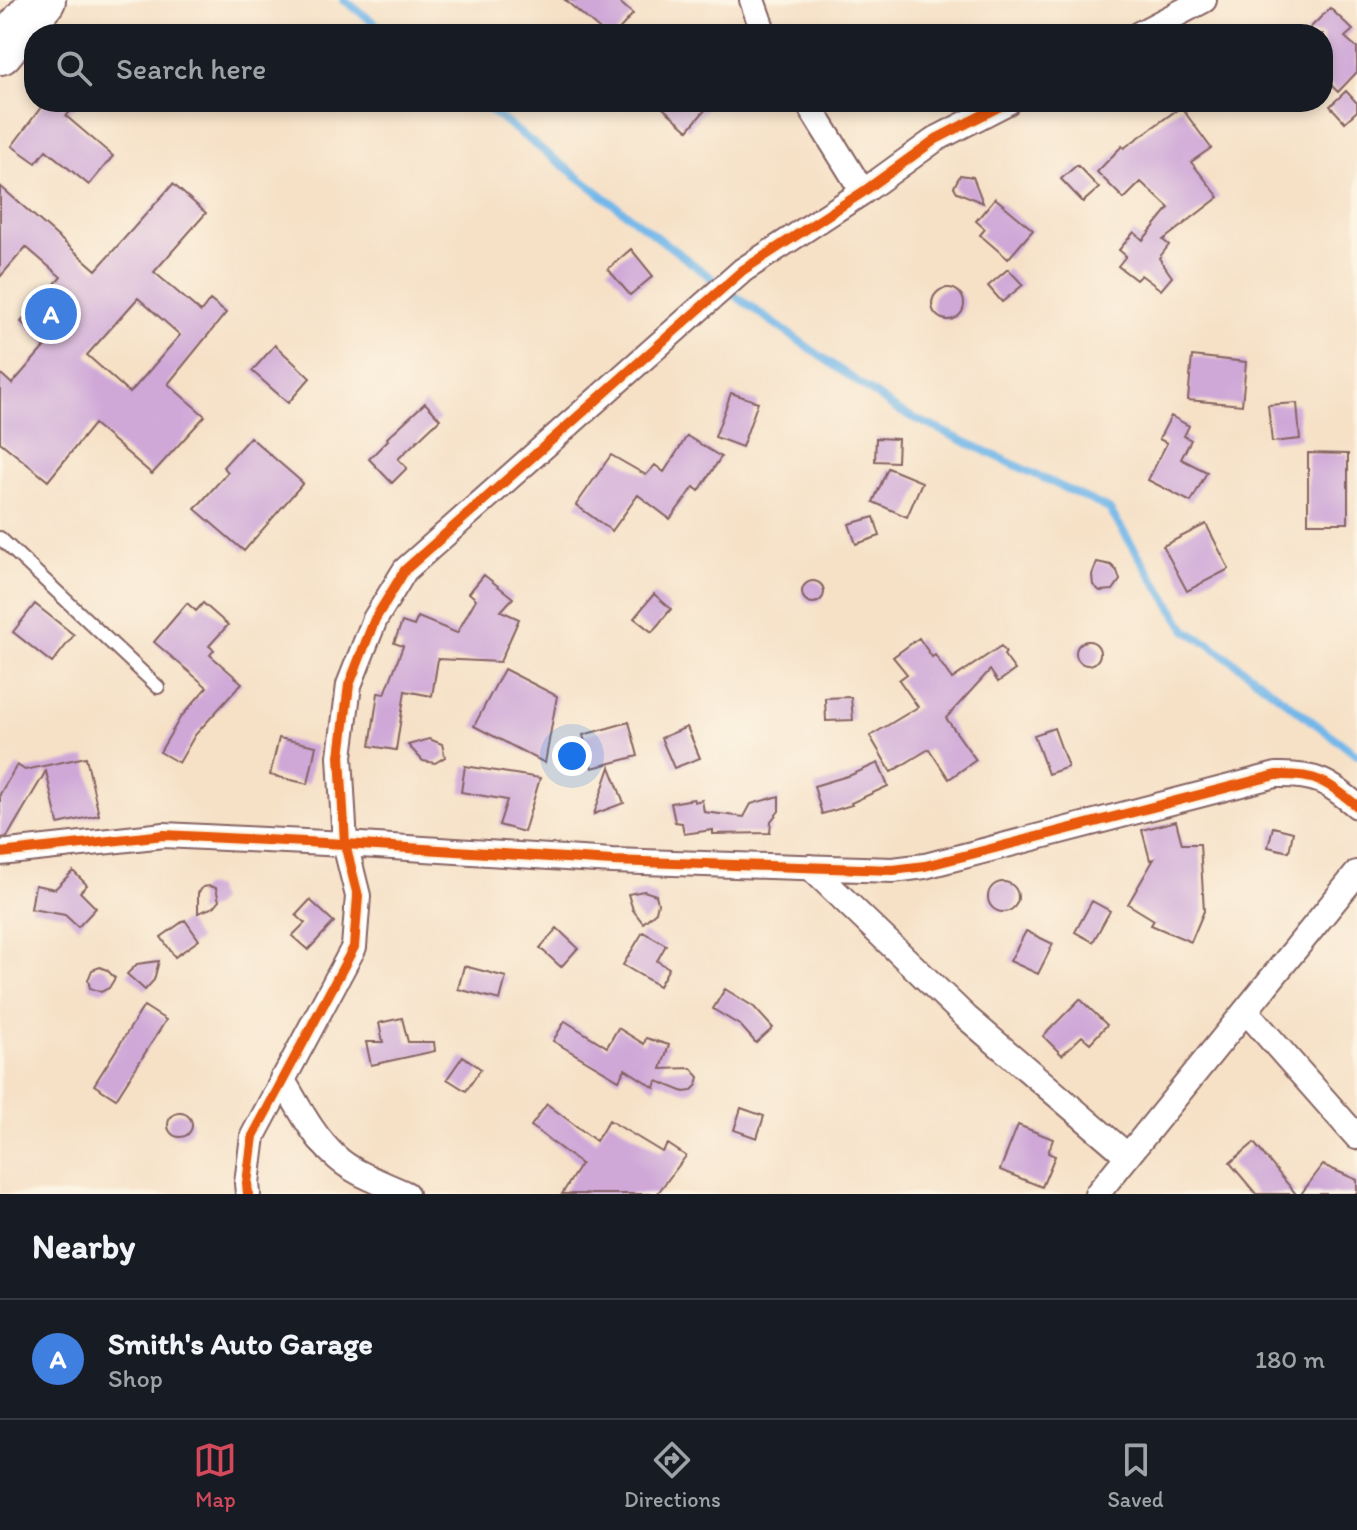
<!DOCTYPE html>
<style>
:root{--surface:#171b24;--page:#20242c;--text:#f1f3f6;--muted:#9ea1a6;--line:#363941;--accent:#d1495b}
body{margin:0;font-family:Itim,sans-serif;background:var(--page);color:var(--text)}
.you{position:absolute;left:572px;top:756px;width:28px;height:28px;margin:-20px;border:6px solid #fff;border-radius:50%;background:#1a73e8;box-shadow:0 0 0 12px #1a73e833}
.badge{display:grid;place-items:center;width:52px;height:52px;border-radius:50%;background:var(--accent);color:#fff;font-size:26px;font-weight:700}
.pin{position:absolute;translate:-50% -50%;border:4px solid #fff;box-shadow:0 2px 8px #0006}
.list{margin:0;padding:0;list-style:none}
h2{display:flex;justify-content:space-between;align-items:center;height:104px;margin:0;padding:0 32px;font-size:34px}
h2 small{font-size:26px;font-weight:400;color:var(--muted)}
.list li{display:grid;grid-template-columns:52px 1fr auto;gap:24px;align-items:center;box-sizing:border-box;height:120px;padding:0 32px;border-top:2px solid var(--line)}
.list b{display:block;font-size:30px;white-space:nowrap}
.list p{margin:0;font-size:26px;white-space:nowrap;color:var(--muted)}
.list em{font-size:26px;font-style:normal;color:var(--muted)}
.icon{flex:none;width:44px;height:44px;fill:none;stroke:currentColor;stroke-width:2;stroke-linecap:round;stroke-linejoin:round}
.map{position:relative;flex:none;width:1357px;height:1194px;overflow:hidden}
.search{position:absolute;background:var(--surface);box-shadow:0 4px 12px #0003;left:24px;right:24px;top:24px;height:88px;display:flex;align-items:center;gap:20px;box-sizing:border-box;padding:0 28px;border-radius:32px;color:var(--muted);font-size:30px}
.sheet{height:224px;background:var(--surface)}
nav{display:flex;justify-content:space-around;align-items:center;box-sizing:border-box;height:112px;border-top:2px solid var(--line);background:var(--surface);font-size:22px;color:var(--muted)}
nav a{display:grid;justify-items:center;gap:4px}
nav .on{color:var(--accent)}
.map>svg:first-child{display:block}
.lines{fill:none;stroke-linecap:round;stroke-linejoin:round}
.stream{stroke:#73b7e9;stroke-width:8}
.building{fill:#cfa8d8;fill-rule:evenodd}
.lane-casing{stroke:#866362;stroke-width:16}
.street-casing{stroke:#866362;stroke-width:28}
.highway-casing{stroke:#866362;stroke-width:48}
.lane{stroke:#fff;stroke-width:12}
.street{stroke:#fff;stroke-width:24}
.highway{stroke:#fff;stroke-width:44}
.cycleway-casing{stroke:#fcf5e5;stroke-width:15}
.cycleway{stroke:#e8590c;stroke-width:10}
</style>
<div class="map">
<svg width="1357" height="1194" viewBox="0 0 1357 1194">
<rect width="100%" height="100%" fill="#fcf5e5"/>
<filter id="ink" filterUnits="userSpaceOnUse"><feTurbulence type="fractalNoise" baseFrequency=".0125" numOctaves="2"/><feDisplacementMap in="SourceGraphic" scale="16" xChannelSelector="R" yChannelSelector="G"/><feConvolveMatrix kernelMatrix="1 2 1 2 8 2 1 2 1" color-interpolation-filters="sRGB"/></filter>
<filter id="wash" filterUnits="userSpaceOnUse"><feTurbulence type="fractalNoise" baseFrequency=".006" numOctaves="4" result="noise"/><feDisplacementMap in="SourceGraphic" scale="32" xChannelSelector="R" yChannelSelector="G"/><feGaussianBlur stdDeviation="1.8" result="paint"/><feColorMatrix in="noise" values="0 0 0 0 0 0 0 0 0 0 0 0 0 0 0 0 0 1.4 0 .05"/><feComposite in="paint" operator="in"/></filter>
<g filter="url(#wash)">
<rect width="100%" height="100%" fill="#f6e1c7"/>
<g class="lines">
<path class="stream" d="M344,0L389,34
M479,102L714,280
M734,295L897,410L1109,509L1187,631L1211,645L1357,755"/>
</g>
<g id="blocks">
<path class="building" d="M565,0H617L633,14L615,34H605Z
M1330,8L1353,30L1345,37L1357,48V72L1338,92L1323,77V34H1304Z
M1346,91L1357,103V111L1345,122L1330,106Z
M45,102H80L66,116L113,156L89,185L46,150L36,163L12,146Z
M656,102H712L688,130Z
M1181,107L1211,148L1191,162L1219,197L1163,240L1169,245L1159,258L1172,277L1161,290L1141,275L1136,280L1118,266L1126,256L1119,250L1134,232L1143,240L1169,208L1141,182L1124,199L1097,172L1122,146L1124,148Z
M1077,165L1099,188L1083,202L1061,179Z
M960,175L973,177L983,203L957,192L954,187Z
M173,184L206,213L154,272L201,312L210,300L226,313L168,384L205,416L152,474L94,424L48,481L0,442V373L12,384L46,345L21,322L61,277L26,247L0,277V186L96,270ZM138,298L180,335L130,393L87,355Z
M995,198L1033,230L1008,259L980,235L985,229L976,221Z
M631,249L653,276L630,295L608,269Z
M1008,269L1023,285L1002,302L988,286Z
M932 304a16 16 0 1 1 32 0a16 16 0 1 1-32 0Z
M275,345L310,378L288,403L252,371Z
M1192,356L1246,362L1242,405L1188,400Z
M731,393L758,402L742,447L715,437Z
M425,403L440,419L398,459L407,468L392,483L369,459L388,440L387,438Z
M1297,403L1300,439L1272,442L1268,405Z
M1171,416L1189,426L1184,436L1191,440L1181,459L1207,472L1191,502L1148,480L1167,443L1159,439Z
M687,436L721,457L699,491L694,487L670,519L638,495L612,531L576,505L611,455L646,475L655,465L664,472Z
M250,437L303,483L244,551L195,509L228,472L223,467Z
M876,438L898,439L897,462L875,461Z
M1308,453L1348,454V523H1308Z
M888,468L922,482L907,517L873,502Z
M874,517L880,536L856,544L849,524Z
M1206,524L1229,569L1187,591L1163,546Z
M1097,562L1111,565L1117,571L1120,580L1113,590L1100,591L1093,585L1092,575Z
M484,575L513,598L501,611L519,619L500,662L438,659L432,696L405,691L396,750L370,746L378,693L385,694L403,646L394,643L402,622L414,626L418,617L457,633L476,599L469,593Z
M802 592a11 11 0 1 1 22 0a11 11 0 1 1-22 0Z
M654,594L671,609L652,632L634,618Z
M187,603L196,611L203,603L228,625L209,646L214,650L210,655L242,683L195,735L179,763L160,752L180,718L207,687L154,642Z
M35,604L74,635L52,663L13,632Z
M919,638L932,657L935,655L952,679L1001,646L1006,652L1004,655L1015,670L998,682L990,670L946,718L976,760L949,779L929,749L891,772L870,736L918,707L899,680L907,674L893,657Z
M1076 653a12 12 0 1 1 24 0a12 12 0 1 1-24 0Z
M504,669L557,696L545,763L474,726Z
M851,697L853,720L826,721L825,698Z
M629,722L638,756L592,768L583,735Z
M687,727L700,758L674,768L661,738Z
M1054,728L1068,767L1048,774L1034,735Z
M279,738L316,746L308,784L270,775Z
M429,739L442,744L445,757L435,763L423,761L408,745Z
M86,757L99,815L58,824L46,771L7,837L0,838V794L17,765L25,770Z
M878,763L888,786L851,803L852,805L822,814L814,786L851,775Z
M465,766L540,778L524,832L499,825L507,800L461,792Z
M610,767L624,803L594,814Z
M779,796V811L771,821L770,833L713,834V830L684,834L682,823L675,822L671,803L694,799V802L702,800L704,812L744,817L751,804Z
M1176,821L1182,844H1200L1204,911L1191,942L1151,925L1154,920L1128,904L1154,859L1150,860L1142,830Z
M1273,827L1293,832L1289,852L1268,847Z
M73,871L87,885L80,892L96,908L78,927L65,915L31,909L35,885L55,889Z
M988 897a15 15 0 1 1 30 0a15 15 0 1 1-30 0Z
M210,886L216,888L219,901L214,907L198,913V893L203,887Z
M644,891L656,895L658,903L656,912L643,923L633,910L628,894Z
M310,900L334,922L308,950L292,936L305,923L296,915Z
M1092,901L1110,911L1093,942L1075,932Z
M185,920L199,940L175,957L161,937Z
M557,928L578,948L561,967L540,948Z
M1026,931L1053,944L1038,974L1010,961Z
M643,932L666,945L657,961L669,968L659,986L623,965Z
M159,961L154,980L145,990L127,974L137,964Z
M464,966L506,977L500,1000L458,989Z
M100,967L107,970L115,978L109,988L101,992L90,988L88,980L92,970Z
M725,989L754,1007L773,1028L756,1043L741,1026L713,1009Z
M1080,999L1107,1025L1090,1043L1082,1036L1062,1055L1043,1036Z
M144,1006L166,1020L116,1099L94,1085Z
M402,1018L408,1042H434L435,1051L371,1065L366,1042H383L379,1023Z
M565,1021L607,1047L618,1028L644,1044L646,1038L669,1045L661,1069L691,1068L699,1077L697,1085L691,1091L684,1092L657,1081L655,1088L625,1069L619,1080L553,1041Z
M463,1056L481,1069L466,1091L447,1079Z
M547,1104L596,1141L609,1120L662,1152L668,1144L686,1156L657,1194H562L581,1164L531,1126Z
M741,1108L764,1116L757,1138L734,1130Z
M168 1125a12 12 0 1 1 24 0a12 12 0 1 1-24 0Z
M1018,1125L1053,1139L1048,1153L1055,1156L1042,1187L1000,1170Z
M1254,1143L1296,1194H1256L1230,1163Z
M1323,1165L1357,1180V1194H1301Z"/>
</g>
</g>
<g filter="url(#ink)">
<use href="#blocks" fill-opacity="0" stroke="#866362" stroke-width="2"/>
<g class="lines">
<g class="lane-casing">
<path id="lane" d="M0,538L158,687"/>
</g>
<g class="street-casing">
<path id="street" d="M752,0L764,34
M1139,34L1204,0
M807,102L863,192
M0,853L164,835L345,844L612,861L893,870L925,866L1276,775C1316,774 1327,781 1357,806
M810,867L966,1017L1128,1156
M1246,1011L1357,1137
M282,1079C298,1105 312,1135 335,1156C354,1174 383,1183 406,1194
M248,1194L247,1183L253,1136L354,947L358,896L345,844L340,756L349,685L375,619L405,570L743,270L863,192L936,139L1008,102
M1097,1194L1357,873"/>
</g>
<g class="highway-casing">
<path id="highway" d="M0,52L43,0"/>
</g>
<use href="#lane" class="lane"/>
<use href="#street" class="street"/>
<use href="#highway" class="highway"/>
<g class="cycleway-casing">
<path id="cycleway" d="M0,853L164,835L345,844L612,861L893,870L925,866L1276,775C1316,774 1327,781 1357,806
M248,1194L247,1183L253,1136L354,947L358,896L345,844L340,756L349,685L375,619L405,570L743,270L863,192L936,139L1008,102"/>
</g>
<use href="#cycleway" class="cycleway"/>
</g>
</g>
</svg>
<div class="you"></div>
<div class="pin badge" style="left:51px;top:314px;background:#3f7fe0">A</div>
<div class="search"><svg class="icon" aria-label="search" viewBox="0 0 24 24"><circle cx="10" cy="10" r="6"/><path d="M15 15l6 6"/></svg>Search here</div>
</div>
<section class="sheet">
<h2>Nearby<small></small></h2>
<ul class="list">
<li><span class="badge" style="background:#3f7fe0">A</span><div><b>Smith's Auto Garage</b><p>Shop</p></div><em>180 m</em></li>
</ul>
</section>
<nav>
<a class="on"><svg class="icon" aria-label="map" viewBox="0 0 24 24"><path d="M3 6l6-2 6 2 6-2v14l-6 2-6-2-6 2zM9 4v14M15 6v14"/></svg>Map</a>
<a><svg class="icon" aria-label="directions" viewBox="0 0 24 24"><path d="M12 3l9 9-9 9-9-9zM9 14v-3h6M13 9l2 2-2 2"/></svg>Directions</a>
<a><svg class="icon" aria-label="saved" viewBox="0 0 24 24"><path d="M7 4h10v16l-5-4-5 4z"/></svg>Saved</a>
</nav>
